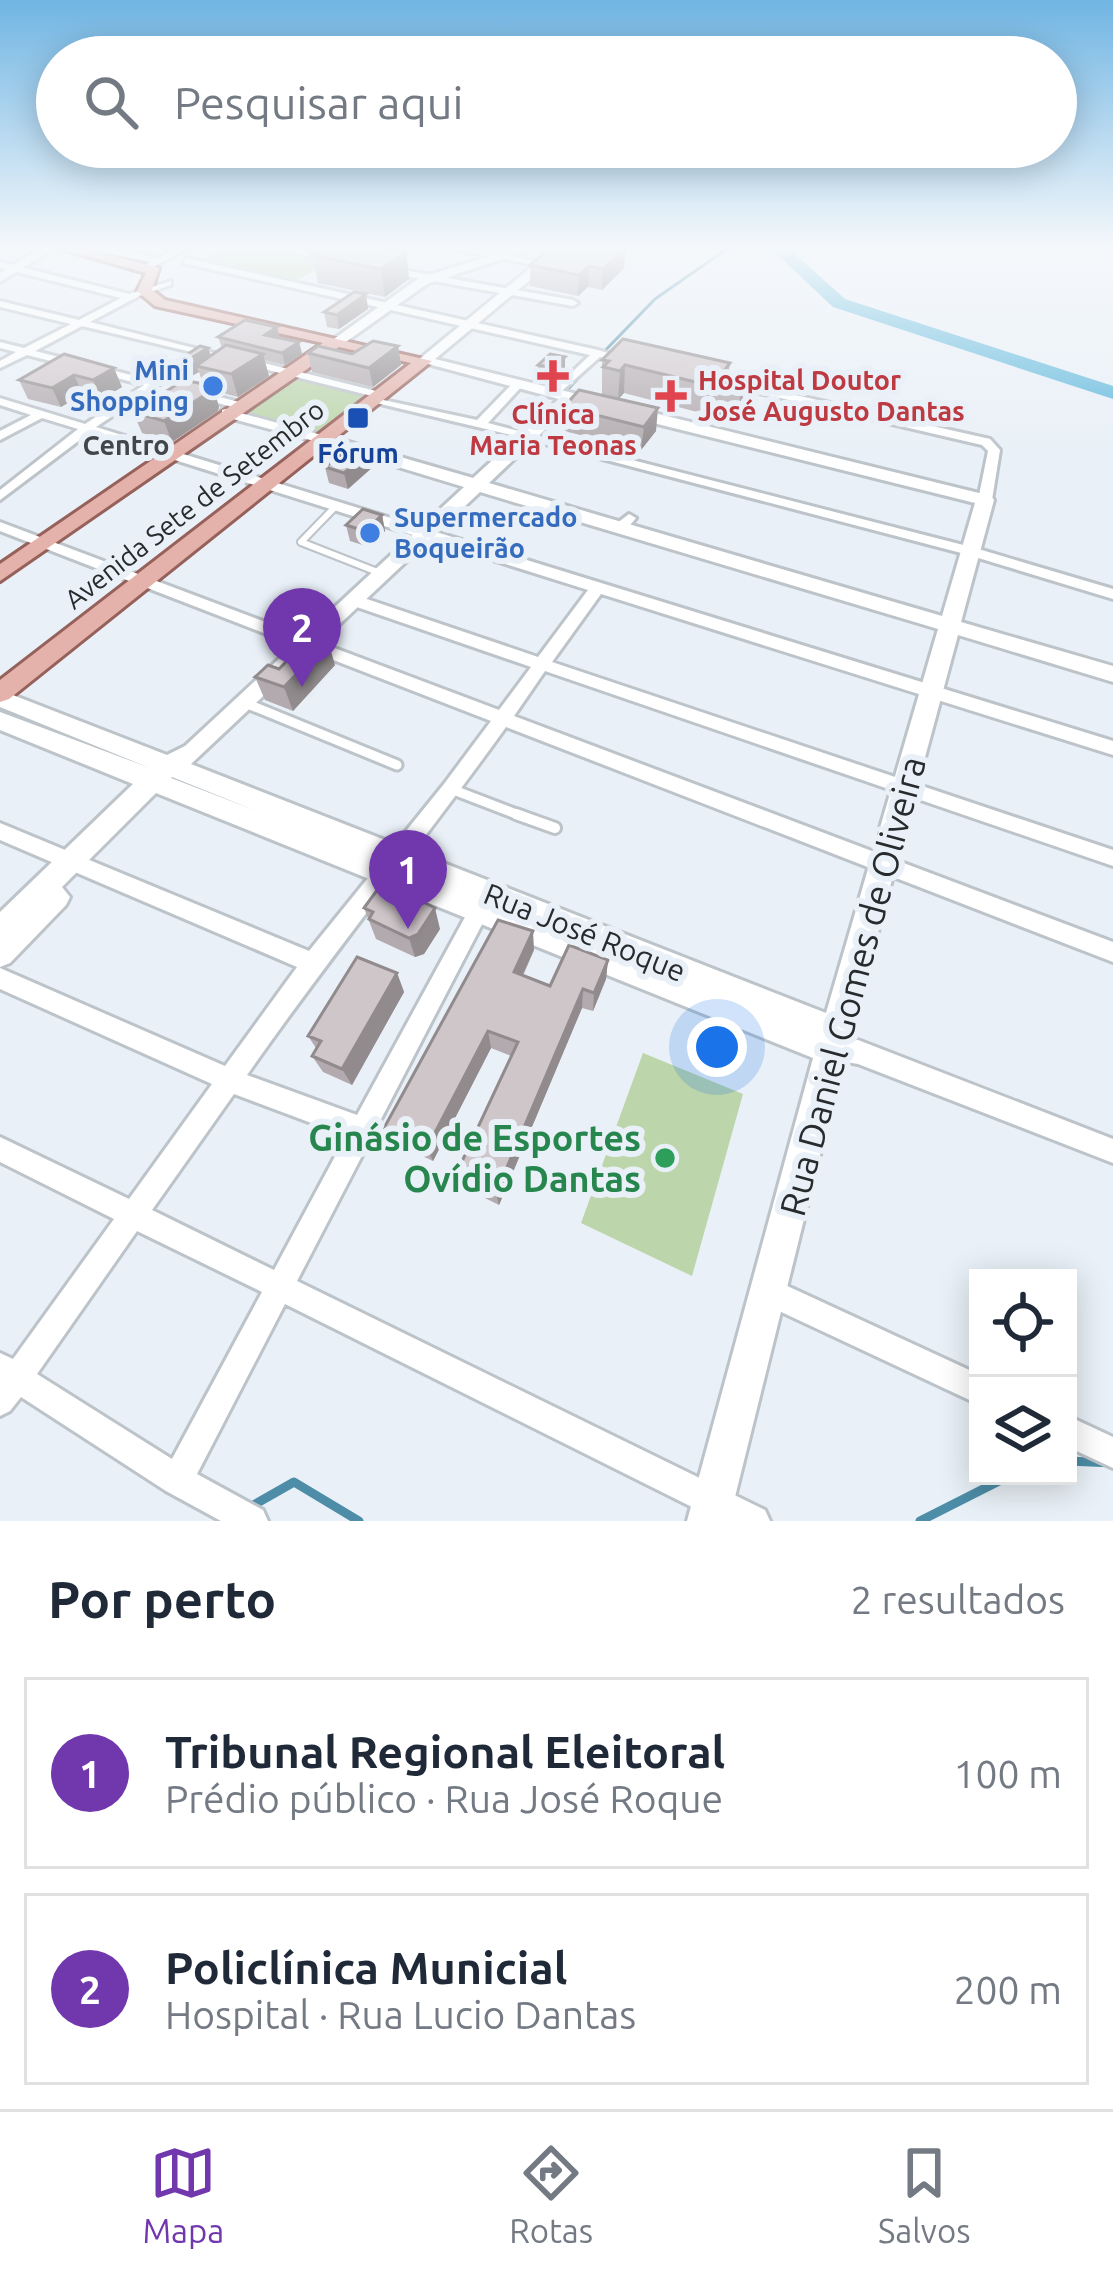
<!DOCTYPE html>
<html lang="pt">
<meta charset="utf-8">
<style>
:root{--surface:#fff;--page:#f2f2f3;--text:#1f2937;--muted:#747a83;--line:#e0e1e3;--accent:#7137ad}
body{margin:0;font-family:Ubuntu,sans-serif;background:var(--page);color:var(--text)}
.controls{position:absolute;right:36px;bottom:36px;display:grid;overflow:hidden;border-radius:0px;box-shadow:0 6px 30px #0003}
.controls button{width:108px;height:108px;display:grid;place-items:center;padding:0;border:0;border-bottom:3px solid var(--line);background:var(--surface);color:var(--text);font:60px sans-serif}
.you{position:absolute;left:717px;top:1047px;width:42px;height:42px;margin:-30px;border:9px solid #fff;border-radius:50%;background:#1a73e8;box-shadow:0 0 0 18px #1a73e833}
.badge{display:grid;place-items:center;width:78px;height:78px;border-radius:50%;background:var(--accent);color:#fff;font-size:39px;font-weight:700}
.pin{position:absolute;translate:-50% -99px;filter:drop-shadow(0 3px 6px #0008)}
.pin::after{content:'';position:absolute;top:63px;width:42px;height:36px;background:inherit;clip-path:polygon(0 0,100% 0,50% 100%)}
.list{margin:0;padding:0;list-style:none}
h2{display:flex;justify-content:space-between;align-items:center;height:156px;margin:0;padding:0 48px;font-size:51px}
h2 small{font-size:39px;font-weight:400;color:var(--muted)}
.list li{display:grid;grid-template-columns:78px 1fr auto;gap:36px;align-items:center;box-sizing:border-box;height:192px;margin:0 24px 24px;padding:0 24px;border:3px solid var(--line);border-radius:0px}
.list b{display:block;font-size:45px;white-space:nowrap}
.list p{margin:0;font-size:39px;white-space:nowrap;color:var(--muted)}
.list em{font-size:39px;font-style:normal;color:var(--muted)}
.icon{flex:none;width:66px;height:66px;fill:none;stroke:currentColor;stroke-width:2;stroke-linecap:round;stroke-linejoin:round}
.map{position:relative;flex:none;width:1113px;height:1521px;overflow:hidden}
.search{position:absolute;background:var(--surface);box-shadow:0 6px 30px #0003;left:36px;right:36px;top:36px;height:132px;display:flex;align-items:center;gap:30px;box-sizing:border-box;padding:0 42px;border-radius:66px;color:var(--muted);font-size:45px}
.sheet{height:588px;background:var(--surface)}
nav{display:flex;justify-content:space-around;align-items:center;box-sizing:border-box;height:168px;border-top:3px solid var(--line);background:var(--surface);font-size:33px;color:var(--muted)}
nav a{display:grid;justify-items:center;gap:6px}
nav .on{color:var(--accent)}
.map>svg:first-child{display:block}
.green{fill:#bcd5aa}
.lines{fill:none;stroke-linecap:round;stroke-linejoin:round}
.stream-far2{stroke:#4d8da7;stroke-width:3}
.stream-far1{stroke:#4d8da7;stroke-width:4.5}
.stream{stroke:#4d8da7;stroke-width:9}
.river{fill:#5db7db;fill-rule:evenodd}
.lane-far2-casing{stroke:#bcc3c9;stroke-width:10}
.lane-far1-casing{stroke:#bcc3c9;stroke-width:15}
.lane-casing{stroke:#bcc3c9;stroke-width:16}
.street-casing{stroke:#bcc3c9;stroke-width:6}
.secondary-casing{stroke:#bcc3c9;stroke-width:6}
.primary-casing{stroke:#96615a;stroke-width:6}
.lane-far2{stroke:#fff;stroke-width:6}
.lane-far1{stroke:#fff;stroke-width:9}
.lane{stroke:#fff;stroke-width:10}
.street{fill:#fff;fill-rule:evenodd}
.secondary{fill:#fff;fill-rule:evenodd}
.primary{fill:#e4b2aa;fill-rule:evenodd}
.wall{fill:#b2aaae;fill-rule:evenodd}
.shaded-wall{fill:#918b8d}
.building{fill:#cfc6ca;stroke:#918b8d;stroke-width:3}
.health-dot{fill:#e0444e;stroke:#e9f0f7;stroke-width:4.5}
.shop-dot{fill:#3f7fe0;stroke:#e9f0f7;stroke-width:4.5}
.transit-dot{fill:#1a4fb4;stroke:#e9f0f7;stroke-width:4.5}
.leisure-dot{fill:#2e9e5b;stroke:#e9f0f7;stroke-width:4.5}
.labels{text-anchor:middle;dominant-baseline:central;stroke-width:12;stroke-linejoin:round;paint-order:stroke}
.far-shop-label{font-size:27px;font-weight:bold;fill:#366cbe;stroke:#e9f0f7;text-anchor:end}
.far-health-label{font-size:27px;font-weight:bold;fill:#be3a42;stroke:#e9f0f7;text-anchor:start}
.far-neighbourhood-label{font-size:27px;font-weight:bold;fill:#40464b;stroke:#e9f0f7}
.far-transit-label{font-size:27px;font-weight:bold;fill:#164399;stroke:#e9f0f7}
.far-street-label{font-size:27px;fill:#282b2d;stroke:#e9f0f7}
.street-label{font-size:30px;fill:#282b2d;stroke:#e9f0f7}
.near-street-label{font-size:36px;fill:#282b2d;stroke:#e9f0f7}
.near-leisure-label{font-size:36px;font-weight:bold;fill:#27864d;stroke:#e9f0f7;text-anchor:end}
</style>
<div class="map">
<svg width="1113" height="1521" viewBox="0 0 1113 1521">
<rect width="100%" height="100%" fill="#e9f0f7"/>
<path class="green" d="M223,246H262L332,261L294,282L202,260Z
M300,371L380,393L322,441L236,417Z
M643,1053L743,1094L692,1276L581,1223Z"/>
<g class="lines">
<path class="stream-far2" d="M565,392L655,299L731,246"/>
<path class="stream-far1" d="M547,410L568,389"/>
<path class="stream" d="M1068,1461L1113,1463
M250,1507L294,1482L359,1521
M920,1521L1009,1476"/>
<path class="river" d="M768,246H786L845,299L1113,386V399L833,307Z"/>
<g class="lane-far2-casing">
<path id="lane-far2" d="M336,506L301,542L380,573"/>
</g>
<g class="lane-far1-casing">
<path id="lane-far1" d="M243,702L397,765
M451,789L524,817"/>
</g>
<g class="lane-casing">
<path id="lane" d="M516,814L555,828"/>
</g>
<g class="street-casing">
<path id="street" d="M71,246H109L153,257L154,260L181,246H193L145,271L140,268L151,262Z
M266,246H284L341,260L336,263Z
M439,246H460L550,264L545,267Z
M186,258L598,350L631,360L626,363L600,357L556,396L550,393L552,391L590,355L183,263Z
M0,262L129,294L171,281V285L139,296L90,322L222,355L217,358L82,326L35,351L151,380L188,356H196V360L96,427L1113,741V755L601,594L552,662L1113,850V866L545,671L514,716L1113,942V962L506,727C422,844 330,956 247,1075L357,1115L476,897L483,894L490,897L493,903L490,909L297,1281L765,1510L770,1521H720L285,1304L197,1474L263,1510L268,1521H221L166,1491L21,1397L10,1411L0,1416V1353L13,1359L114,1219L0,1162V1137L129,1199L212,1084L0,989V968L225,1066L297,967L0,840V823L309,951L444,784L491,721L0,531V522L499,710L531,667L348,604V596H358L538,657L588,590L89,433L0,500V490L78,429L42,418L0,440V431L31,415L0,405V398L85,424L144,385L27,355L0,368V361L16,352L0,348V342L24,348L71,324L0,307V301L79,320L121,298L0,268ZM234,1094L346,1136L274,1270L152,1210ZM137,1231L262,1292L172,1459L37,1374Z
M386,267L573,300L578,303L573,306L383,272Z
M244,358L384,393L386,395L380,398L240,363V359Z
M729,380L990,439L1000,450L992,500L985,504L978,500L988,451L982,445L725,385V381Z
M514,382L524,384L488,423L975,548L1113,589V599L965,554L515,436L368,401L374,398L477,420Z
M196,391L247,404L249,406L243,410L192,396V392Z
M226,409L329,437L331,440L325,444L222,416V410Z
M629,514L636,518L626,530H616V524Z
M831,1038L858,1040L1113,1139V1163L858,1064L823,1058L819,1050L823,1042Z
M770,1278L978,1374V1404L760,1302L756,1292L760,1282Z
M1068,1416L1113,1437V1468L1068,1447Z"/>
</g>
<g class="secondary-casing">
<path id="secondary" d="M43,246H58L0,282V273Z
M522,246H542L427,284L343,344L331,341L419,278Z
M557,246H571L435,359L991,496L994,500L961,622L1113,666V682L958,635L846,1050L729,1521H687L813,1058L156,793L62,887L70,897L66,905L10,963L0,967V912L133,784L0,730V712L150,768L0,707V690L167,755L185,746L464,487L319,443V437H331L473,478L559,399L417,361ZM573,403L975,503L942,616L489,483ZM480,492L938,629L826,1013L191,764ZM172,777L259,812L171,778Z"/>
</g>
<g class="primary-casing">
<path id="primary" d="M51,246H74L159,268L152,290L165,300L432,361L9,699L0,702V680L411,363L339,347L0,581V564L323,343L155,306L137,291L146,273Z"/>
</g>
<use href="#lane-far2" class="lane-far2"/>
<use href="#lane-far1" class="lane-far1"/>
<use href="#lane" class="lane"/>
<use href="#street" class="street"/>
<use href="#secondary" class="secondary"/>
<use href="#primary" class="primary"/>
</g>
<path class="wall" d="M406,252L409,279L385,297L318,283L312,255Z
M530,265L624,268L602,290L588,287L578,296L530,286Z
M366,294L368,309L339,329L327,327L324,312Z
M277,327L280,338L299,342L302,354L285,365L264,360L269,376L238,397L214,391L219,407L218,411L172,442L142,433L133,412L181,382L174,381L169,366L208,348L211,355L222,348L218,337ZM199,372L203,384L184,380Z
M398,346L401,365L373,387L312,372L308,353L352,354Z
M64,354L122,387L102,399L83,394L61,407L28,399L19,380Z
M565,357V372L553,384L538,380V365Z
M602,360L730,363L729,373L752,378L747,406L736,422L624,393L619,399L656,431L641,450L564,431V407L602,395Z
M375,465L348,489L329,483L325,467Z
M382,515L385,531L369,547L350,541L346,525Z
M335,665L293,711L265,700L255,677L279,669Z
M364,908L440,929L424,954L415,957L376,939Z
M534,950L523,976L550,986L608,960L606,979L593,1011L582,1008L499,1205L461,1186L456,1174L511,1056L491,1048L433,1161L392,1142L384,1128Z
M397,973L404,992L352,1085L323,1072L312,1056L316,1048L308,1036Z"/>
<path class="shaded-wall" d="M626,247L624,268L602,290L603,269Z
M406,252L409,279L385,297L381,269Z
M589,266L588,287L578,296L579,275Z
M366,294L368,309L339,329L337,315Z
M277,327L280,339L265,335Z
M299,342L302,354L285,365L282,353Z
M398,346L401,365L373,387L369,368Z
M208,348L213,363L196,366L199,372L181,382L176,367Z
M263,354L269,376L238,397L231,374Z
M565,357V372L553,384V368Z
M625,365L624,393L618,399L620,371Z
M114,368L122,387L102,399L93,380Z
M74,375L83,394L61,407L52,388Z
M752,378L747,406L736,422L741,393Z
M213,386L219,407L218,411L172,442L164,421Z
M658,408L656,431L641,450L644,427Z
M372,450L375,465L348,489L344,473Z
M382,515L385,531L369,547L365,531Z
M328,641L335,665L293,711L284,687Z
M435,908L440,929L424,954L415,957L409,938Z
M533,931L534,950L515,991L514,972Z
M608,960L606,979L593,1011L594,993Z
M397,973L404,992L352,1085L342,1069Z
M583,989L582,1008L499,1205L496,1193Z
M488,1031L491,1048L433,1161L427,1148Z"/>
<path class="building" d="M327,246H375L406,252L381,269L312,255Z
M553,246H621L626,247L603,269L589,266L579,275L530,265Z
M354,292L366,294L337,315L324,312Z
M245,320L277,327L265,335L299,342L282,353L218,337Z
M623,339L730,363L723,372L752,378L741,393L625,365L620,371L603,367L609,361L602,360Z
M373,341L398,346L369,368L308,353L318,346L352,354Z
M226,345L263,354L231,374L196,366Z
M200,346L208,348L176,367L169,366Z
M64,354L114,368L93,380L74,375L52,388L19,380Z
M550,354L565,357L553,368L538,365Z
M184,380L213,386L211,391L164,421L133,412Z
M579,390L658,408L644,427L564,407Z
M354,444L372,450L344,473L325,467Z
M363,509L382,515L365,531L346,525Z
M312,635L328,641L284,687L255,677L268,665L279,669Z
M383,882L435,908L418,934L409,938L369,919L373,912L364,908Z
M498,920L533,931L514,972L550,986L569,945L608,960L594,993L583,989L496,1193L456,1174L518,1042L488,1031L427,1148L384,1128Z
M357,957L397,973L342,1069L312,1056L321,1041L308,1036Z"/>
<linearGradient id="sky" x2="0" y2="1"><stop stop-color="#70b5e3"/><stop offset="0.54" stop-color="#f5f8fb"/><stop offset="1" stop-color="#f5f8fb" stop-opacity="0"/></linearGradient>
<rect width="1113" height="459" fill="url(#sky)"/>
<g class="health-dot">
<path d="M547 358h12v12h12v12h-12v12h-12v-12h-12v-12h12z"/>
<path d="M665 378h12v12h12v12h-12v12h-12v-12h-12v-12h12z"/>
</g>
<g class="shop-dot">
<circle cx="213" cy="386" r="12"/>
<circle cx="370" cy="533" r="12"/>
</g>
<rect class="transit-dot" x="346" y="406" width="24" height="24" rx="6"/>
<circle class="leisure-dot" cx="665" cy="1158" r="12"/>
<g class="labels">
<g class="far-shop-label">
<text x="189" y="370">Mini<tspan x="189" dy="31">Shopping</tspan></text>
<text x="394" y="517" text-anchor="start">Supermercado<tspan x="394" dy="31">Boqueirão</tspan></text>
</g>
<g class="far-health-label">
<text x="698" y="380">Hospital Doutor<tspan x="698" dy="31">José Augusto Dantas</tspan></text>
<text x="553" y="414" text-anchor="middle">Clínica<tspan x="553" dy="31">Maria Teonas</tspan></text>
</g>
<g class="far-neighbourhood-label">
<text x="126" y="445">Centro</text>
</g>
<g class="far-transit-label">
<text x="358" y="453">Fórum</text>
</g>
<g class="far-street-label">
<text transform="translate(194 504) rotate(-38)">Avenida Sete de Setembro</text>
</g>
<g class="street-label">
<text transform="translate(585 932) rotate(22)">Rua José Roque</text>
</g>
<g class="near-street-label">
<text transform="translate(852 986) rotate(-75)">Rua Daniel Gomes de Oliveira</text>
</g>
<g class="near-leisure-label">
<text x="641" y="1137">Ginásio de Esportes<tspan x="641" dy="41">Ovídio Dantas</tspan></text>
</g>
</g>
</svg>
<div class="controls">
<button><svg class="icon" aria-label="locate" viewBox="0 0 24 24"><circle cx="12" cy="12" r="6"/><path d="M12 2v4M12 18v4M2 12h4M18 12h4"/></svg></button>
<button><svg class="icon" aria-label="layers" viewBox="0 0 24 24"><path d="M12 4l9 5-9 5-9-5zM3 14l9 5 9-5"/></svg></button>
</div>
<div class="you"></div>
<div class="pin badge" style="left:408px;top:929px">1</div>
<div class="pin badge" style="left:302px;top:687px">2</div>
<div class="search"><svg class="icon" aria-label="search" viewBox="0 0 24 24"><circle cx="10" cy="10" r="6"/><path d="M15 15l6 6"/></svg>Pesquisar aqui</div>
</div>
<section class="sheet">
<h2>Por perto<small>2 resultados</small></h2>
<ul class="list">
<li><span class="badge">1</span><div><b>Tribunal Regional Eleitoral</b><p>Prédio público · Rua José Roque</p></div><em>100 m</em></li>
<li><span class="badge">2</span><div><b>Policlínica Municial</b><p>Hospital · Rua Lucio Dantas</p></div><em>200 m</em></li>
</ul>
</section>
<nav>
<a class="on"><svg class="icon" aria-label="map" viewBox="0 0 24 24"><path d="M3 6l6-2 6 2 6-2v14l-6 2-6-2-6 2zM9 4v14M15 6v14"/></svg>Mapa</a>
<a><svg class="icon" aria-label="directions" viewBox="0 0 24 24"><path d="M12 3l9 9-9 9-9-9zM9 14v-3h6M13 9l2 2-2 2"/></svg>Rotas</a>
<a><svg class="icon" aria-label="saved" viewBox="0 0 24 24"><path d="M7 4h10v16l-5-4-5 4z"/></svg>Salvos</a>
</nav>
